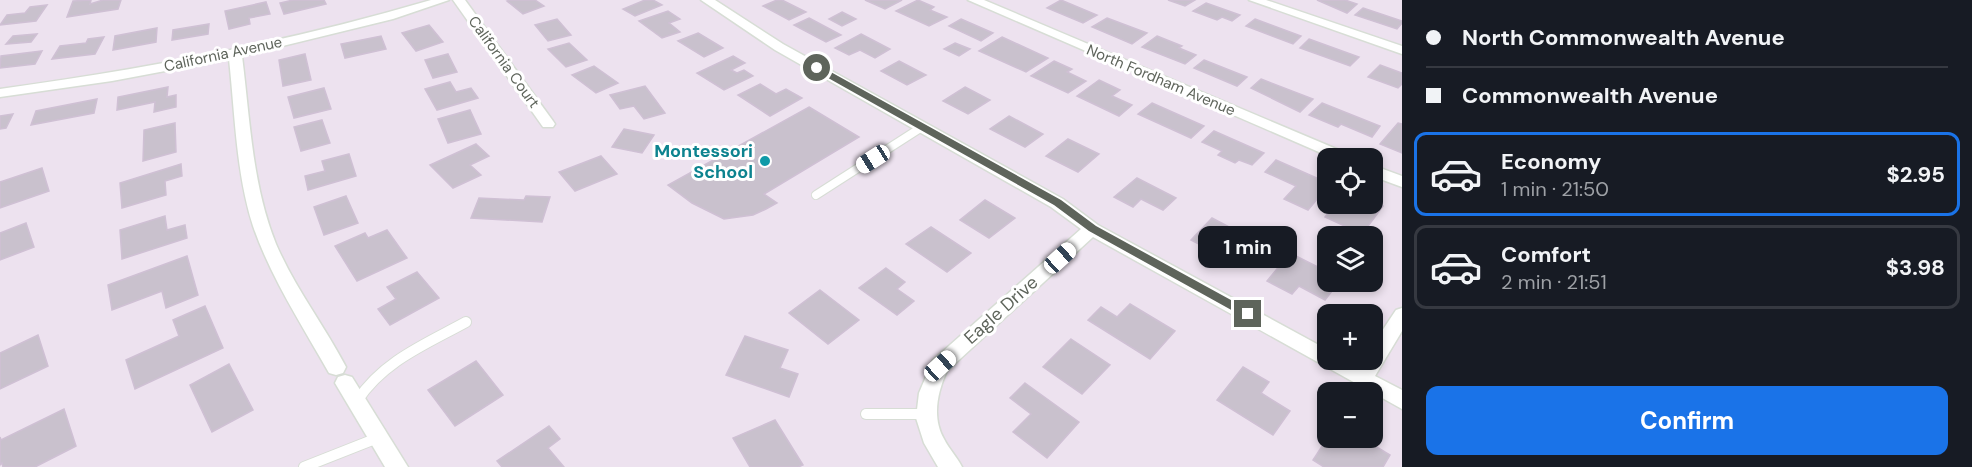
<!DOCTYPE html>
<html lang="en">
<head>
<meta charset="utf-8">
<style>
  body { margin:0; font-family:"DM Sans",sans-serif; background:#242831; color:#f1f3f6; height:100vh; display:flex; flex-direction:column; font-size:22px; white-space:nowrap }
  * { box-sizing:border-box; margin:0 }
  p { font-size:20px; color:#9ea1a6 }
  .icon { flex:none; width:33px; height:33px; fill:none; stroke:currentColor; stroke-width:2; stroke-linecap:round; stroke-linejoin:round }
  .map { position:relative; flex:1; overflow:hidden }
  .details { display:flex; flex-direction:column; background:#171b24; width:570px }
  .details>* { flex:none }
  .top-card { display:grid; align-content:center; height:132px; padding:0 24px; background:#171b24 }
  .buttons { position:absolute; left:1317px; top:148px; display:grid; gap:12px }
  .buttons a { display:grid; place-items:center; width:66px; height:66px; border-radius:12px; background:#171b24; box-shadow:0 3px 9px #0003; font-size:30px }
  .end { position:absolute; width:27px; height:27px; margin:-14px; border:8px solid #5e645b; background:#fff; box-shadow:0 0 0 3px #fff }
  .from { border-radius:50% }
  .bubble { position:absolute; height:42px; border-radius:12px; background:#171b24; box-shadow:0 3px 9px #0003; font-size:20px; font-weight:700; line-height:42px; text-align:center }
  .car { position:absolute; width:18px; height:36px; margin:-18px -9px; border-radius:8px; box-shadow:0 0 4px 2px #0007; background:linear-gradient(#fff 24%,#345 0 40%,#fff 0 76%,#345 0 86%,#fff 0) }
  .top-card b { display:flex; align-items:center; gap:21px; height:57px; font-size:22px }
  .top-card b+b { border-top:2px solid #363941 }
  .top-card i { width:15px; height:15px; background:#f1f3f6 }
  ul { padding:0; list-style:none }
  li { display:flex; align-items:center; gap:18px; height:84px; margin:0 12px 9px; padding:0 12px; border:3px solid #363941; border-radius:12px }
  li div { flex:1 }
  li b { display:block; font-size:22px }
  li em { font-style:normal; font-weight:700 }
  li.selected { border-color:#1a73e8 }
  li>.icon { width:54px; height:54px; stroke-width:1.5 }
  .action { display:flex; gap:12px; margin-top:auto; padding:12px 24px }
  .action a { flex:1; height:69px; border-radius:12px; background:#1a73e8; color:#fff; font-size:24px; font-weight:700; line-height:69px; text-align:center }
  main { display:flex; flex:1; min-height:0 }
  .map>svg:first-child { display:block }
  .building { fill:#c9c1cd; stroke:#cfc0d4; stroke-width:1.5 }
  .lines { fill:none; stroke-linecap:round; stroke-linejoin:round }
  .lane-far1-casing { stroke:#d7ddd5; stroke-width:10 }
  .lane-casing { stroke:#d7ddd5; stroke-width:12 }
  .street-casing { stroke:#d7ddd5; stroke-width:3 }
  .lane-far1 { stroke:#fff; stroke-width:8 }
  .lane { stroke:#fff; stroke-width:10 }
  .street { fill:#fff; fill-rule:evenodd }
  .route { fill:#5e645b }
  .culture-dot { fill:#0f9aa8; stroke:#fff; stroke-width:2 }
  .labels { text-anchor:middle; stroke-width:6; stroke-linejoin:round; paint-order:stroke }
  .far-street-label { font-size:15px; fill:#5e645b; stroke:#fff }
  .culture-label { font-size:18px; font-weight:bold; fill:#0d838f; stroke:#fff; text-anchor:end }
  .street-label { font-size:18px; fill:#5e645b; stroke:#fff }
</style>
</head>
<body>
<main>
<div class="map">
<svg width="1402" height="467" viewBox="0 0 1402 467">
  <rect width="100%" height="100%" fill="#ede2ef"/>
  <g class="building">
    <path d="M91,0l-1,4 13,-4h18l-3,9 -51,8 6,-16z"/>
    <path d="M293,0h31l2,4 -42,10 -4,-11z"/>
    <path d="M510,0h25l9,6 -21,8 -16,-13z"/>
    <path d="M645,0h8l9,5 -27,11 -12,-7z"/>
    <path d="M777,0h5l24,12 -17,8 -26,-14z"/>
    <path d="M865,0h37l-17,9z"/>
    <path d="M918,0l16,7 -4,3 17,7 -18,9 -33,-15z"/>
    <path d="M1061,0l36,15 -14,8 -36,-15z"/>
    <path d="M1168,0h27l-10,6z"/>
    <path d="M1317,0h28l12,4 -10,9z"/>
    <path d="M266,2l4,12 -21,4 1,6 -21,5 -4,-18z"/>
    <path d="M1206,3l34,12 -8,6 -10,-4 -5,3 -24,-9z"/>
    <path d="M47,5l-11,16 -36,4 7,-10 18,-2 5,-6z"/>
    <path d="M1363,8l39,13v2l-5,6 -42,-14z"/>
    <path d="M668,11l12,8 -11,4 11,9 -18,6 -23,-17z"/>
    <path d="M842,12l14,7 -14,7 -13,-7z"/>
    <path d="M809,18l32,17 -15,7 -32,-17z"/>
    <path d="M1107,18l40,15 -15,11 -40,-17z"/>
    <path d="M557,19l14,16 -23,6 -13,-16z"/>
    <path d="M961,19l32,14 -12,8 -32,-15z"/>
    <path d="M1255,19l46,17 -8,8 -47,-18z"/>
    <path d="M209,24l-1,10 -36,6 1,-10z"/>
    <path d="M429,25l14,17 -27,9 -14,-18z"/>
    <path d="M157,28l-1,14 -43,8 2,-14z"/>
    <path d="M698,33l25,15 -19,9 -26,-16z"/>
    <path d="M37,34l-6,8 -25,2 7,-8z"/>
    <path d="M861,34l29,15 -15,9 -15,-8 -11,5 -14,-7z"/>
    <path d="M381,36l5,13 -41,9 -4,-14z"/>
    <path d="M1157,36l25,10 -3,2 17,7 -11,9 -43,-17z"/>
    <path d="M104,37l-9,17 -43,5 8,-13 26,-3 2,-4z"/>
    <path d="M1002,37l46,21 -22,14 -47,-21z"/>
    <path d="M1309,39l50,18 -9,9 -50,-18z"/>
    <path d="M569,43l18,17 -21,7 -18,-18z"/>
    <path d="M955,43l15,6 -11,7 -15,-7z"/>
    <path d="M42,51l-7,13 -35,4 1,-12z"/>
    <path d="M305,54l6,26 -28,6 -4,-26z"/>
    <path d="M448,54l9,18 -24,6 -8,-18z"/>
    <path d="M733,56l12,7 -14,7 6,3 7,-3 9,6 -29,14 -27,-17z"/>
    <path d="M1204,60l43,17 -10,9 -43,-18z"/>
    <path d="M899,61l27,14 -19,10 -26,-14z"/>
    <path d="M1054,61l18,8 -5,3 19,9 -18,12 -37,-17z"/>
    <path d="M1380,65l22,8v11l-4,4 -30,-11z"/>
    <path d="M594,66l24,17 -22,10 -24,-18z"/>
    <path d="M1261,79l52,20 -13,13 -49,-24z"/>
    <path d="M1099,80l21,10 -8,6 20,9 -13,11 -42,-20z"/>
    <path d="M450,82l6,10 15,-4 7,10 -41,12 -12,-21z"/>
    <path d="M760,84l16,10 10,-5 16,9 -32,18 -32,-21z"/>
    <path d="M645,86l20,27 -21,6 -10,-13 -14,3 -10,-14z"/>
    <path d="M168,87l-1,10 9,-2v12l-22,5 1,-10 -38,8 1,-13z"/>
    <path d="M965,87l25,13 -22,14 -25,-13z"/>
    <path d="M324,88l7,21 -37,9 -6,-21z"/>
    <path d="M97,99l-3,14 -63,12 5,-14z"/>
    <path d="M1152,103l52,23 -13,12 -53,-24z"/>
    <path d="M1322,103l58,23 -8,11 -31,-13 -3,3 -29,-12z"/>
    <path d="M809,107l50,30 -95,57 13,9 -11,6 -13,6 -29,4 -32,-16 -24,-18z"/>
    <path d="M470,110l11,24 -33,9 -10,-24z"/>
    <path d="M13,114l-7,14 -6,1v-13z"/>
    <path d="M1009,116l34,18 -18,13 -35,-18z"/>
    <path d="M322,120l8,23 -29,8 -7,-24z"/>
    <path d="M175,123l1,29 -33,9 1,-31z"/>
    <path d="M1398,123l4,1v29l-22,-9z"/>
    <path d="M624,129l30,6 -12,18 -30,-6z"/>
    <path d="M1214,131l50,22 -12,12 -13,-5 -4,3 -17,-8 4,-4 -20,-9z"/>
    <path d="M1068,139l31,15 -21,18 -32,-16z"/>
    <path d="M476,144l13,12 -19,9 11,10 -28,13 -23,-23z"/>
    <path d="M349,154l7,22 -48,14 -3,-14 20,-5 -3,-10z"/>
    <path d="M601,156l16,18 -42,17 -16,-19z"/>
    <path d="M1276,160l52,23v3l-20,24 -24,-11 12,-13 -31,-14z"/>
    <path d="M181,164l1,12 -17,5 1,14 -44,13 -2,-25z"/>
    <path d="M42,168l7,23 -49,17v-26z"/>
    <path d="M1137,178l39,20 -13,12 -22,-11 -8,8 -19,-10z"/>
    <path d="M346,196l12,27 -34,12 -10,-28z"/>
    <path d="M526,196l24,1 -8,25 -71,-4 8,-20 45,2z"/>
    <path d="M985,200l30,18 -26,20 -29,-18z"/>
    <path d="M1372,202l11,4 -21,28 -37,-17 11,-13h36z"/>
    <path d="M165,216l2,14 18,-5 2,13 -65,21 -2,-29z"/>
    <path d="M1212,218l38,20 -20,22 -39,-20z"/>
    <path d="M26,223l8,24 -34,13v-27z"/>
    <path d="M931,227l40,26 -24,19 -41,-28z"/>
    <path d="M387,230l20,28 -50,23 -22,-35 30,-13 3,5z"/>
    <path d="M1290,253l38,19v10h11l-14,18 -26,-14 -7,8 -25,-13z"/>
    <path d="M187,256l11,39 -32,13 -4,-17 -50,19 -4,-25z"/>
    <path d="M886,268l19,14 -8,7 17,12 -17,14 -38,-27z"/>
    <path d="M417,272l22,26 -49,27 -12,-16 18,-10 -9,-12z"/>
    <path d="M820,290l39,30 -31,24 -39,-31z"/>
    <path d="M1130,304l45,27 -25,28 -62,-39 13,-13 16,10z"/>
    <path d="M205,306l18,42 -88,41 -9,-29 53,-24 -6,-16z"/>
    <path d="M38,335l10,31 -48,23v-36z"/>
    <path d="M745,336l43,14 -8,18 18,6 -9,23 -63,-22z"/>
    <path d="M1071,339l39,26 -28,29 -39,-27z"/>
    <path d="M476,361l27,34 -48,31 -27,-36z"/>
    <path d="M229,364l24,46 -41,22 -22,-47z"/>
    <path d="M1243,367l26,15 -8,11 29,18 -17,24 -56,-35z"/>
    <path d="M1025,383l54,39 -32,36 -34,-26 18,-18 -21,-16z"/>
    <path d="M64,409l12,37 -41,21h-32l-1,-4 -2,2v-28l1,3z"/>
    <path d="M775,420l28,45 -5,2h-48l-17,-29z"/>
    <path d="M549,426l11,13 -12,9 16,19h-62l-5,-6z"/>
    <path d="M1328,437l34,1 28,17 -7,12h-59l-11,-7z"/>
  </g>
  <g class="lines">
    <defs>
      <path id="lane-far1" d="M816,195l106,-68"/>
      <g id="lane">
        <path d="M357,401c26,-40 69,-57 109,-79"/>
        <path d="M866,414h60"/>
        <path d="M304,467l76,-30"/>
      </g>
      <g id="street">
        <path d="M431,0h18l-56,19 -151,37c8,63 10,129 34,188 19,44 48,81 70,123l-3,6 -7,2 -7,-2c-27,-48 -58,-95 -76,-147 -17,-53 -18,-112 -24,-167l-117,22 -112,16v-8c146,-20 289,-47 431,-89z"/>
        <path d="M453,0h12l88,121 2,3 -2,3h-10z"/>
        <path d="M701,0h14l68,44 280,155 35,26 230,125v10h18l13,7 5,-7h8v-14l24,-36 6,-2v23l-27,45 27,14v19l-309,-172 -146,134c-10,22 -15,47 -3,68 5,10 13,18 18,28h-24l-14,-24 -8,-25 3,-25 14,-33 148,-131 -30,-22 -276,-157z"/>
        <path d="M968,0h16l369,156 2,3h-20z"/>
        <path d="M1249,0h17l136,46v8z"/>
        <path d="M1372,165l30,11v11l-30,-11z"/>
        <path d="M345,375l7,2 56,90h-23l-50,-84 3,-6z"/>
      </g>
    </defs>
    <use href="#lane-far1" class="lane-far1-casing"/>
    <use href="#lane" class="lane-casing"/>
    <use href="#street" class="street-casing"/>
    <use href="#lane-far1" class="lane-far1"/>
    <use href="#lane" class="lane"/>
    <use href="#street" class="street"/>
  </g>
  <path class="route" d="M814,66h6l241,134 35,26 155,85v6h-7l-155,-86 -35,-26 -240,-135z"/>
  <circle class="culture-dot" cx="765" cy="161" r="6"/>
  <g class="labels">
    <g class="far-street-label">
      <text transform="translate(223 54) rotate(-12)" y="5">California Avenue</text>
      <text transform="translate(504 62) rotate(54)" y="5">California Court</text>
      <text transform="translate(1161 80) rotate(23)" y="5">North Fordham Avenue</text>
    </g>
    <g class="culture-label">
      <text x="753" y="157">Montessori<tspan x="753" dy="21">School</tspan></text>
    </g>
    <g class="street-label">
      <text transform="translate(1001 310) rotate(-42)" y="6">Eagle Drive</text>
    </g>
  </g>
</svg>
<div class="buttons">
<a><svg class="icon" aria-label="locate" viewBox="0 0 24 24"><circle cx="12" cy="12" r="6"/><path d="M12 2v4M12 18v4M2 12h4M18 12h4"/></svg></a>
<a><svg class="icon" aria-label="layers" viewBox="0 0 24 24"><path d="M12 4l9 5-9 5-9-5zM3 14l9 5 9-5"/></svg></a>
<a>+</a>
<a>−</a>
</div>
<i class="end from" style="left:817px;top:68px"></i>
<i class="end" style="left:1248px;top:314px"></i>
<div class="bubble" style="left:1198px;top:226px;width:99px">1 min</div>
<i class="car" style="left:873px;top:159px;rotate:238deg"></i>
<i class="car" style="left:1060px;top:258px;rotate:48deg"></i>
<i class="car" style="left:940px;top:366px;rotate:48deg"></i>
</div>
<section class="details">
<div class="top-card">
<b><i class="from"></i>North Commonwealth Avenue</b>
<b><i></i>Commonwealth Avenue</b>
</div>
<ul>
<li class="selected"><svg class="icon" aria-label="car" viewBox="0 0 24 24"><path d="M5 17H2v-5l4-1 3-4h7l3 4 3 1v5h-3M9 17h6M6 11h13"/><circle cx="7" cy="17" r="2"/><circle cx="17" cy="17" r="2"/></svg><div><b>Economy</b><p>1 min · 21:50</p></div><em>$2.95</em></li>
<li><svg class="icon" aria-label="car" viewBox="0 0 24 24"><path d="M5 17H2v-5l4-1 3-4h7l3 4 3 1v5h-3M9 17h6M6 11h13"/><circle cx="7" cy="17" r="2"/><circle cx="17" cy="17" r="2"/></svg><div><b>Comfort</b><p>2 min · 21:51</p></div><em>$3.98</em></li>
</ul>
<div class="action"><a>Confirm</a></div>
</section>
</main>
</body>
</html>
